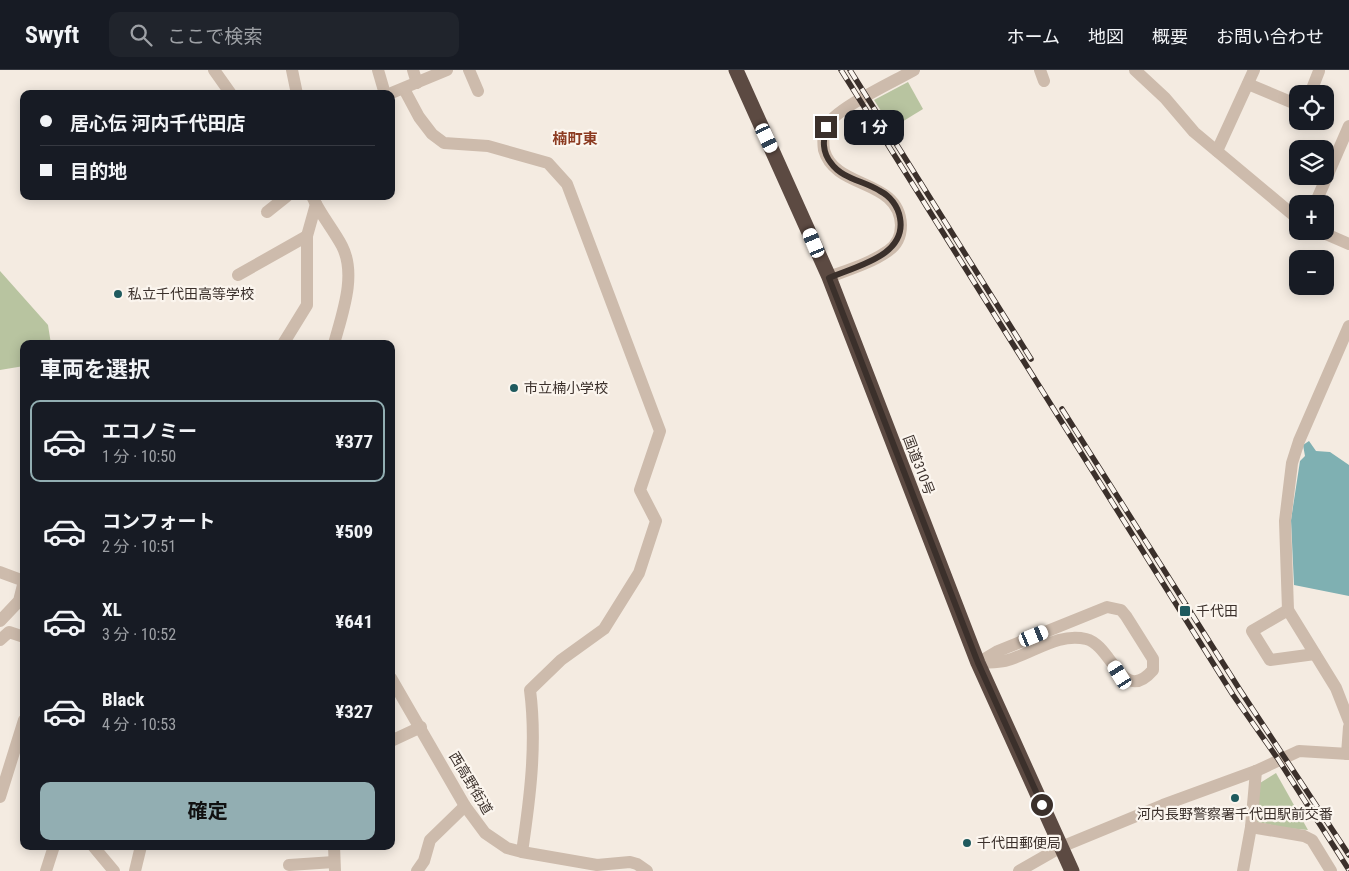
<!DOCTYPE html>
<html lang="ja">
<head>
<meta charset="utf-8">
<style>
  body { margin:0; font-family:"Roboto Condensed","Noto Sans JP",sans-serif; background:#20242c; color:#f1f3f6; height:100vh; display:flex; flex-direction:column; font-size:19px; white-space:nowrap }
  * { box-sizing:border-box; margin:0 }
  p { font-size:16px; color:#9ea1a6 }
  .icon { flex:none; width:28px; height:28px; fill:none; stroke:currentColor; stroke-width:2; stroke-linecap:round; stroke-linejoin:round }
  .map { position:relative; flex:1; overflow:hidden }
  .details { position:absolute; left:20px; top:270px; width:375px; height:510px; display:flex; flex-direction:column; background:#171b24; border-radius:10px; box-shadow:0 2px 12px #0003 }
  .details>* { flex:none }
  .hud { position:absolute; left:20px; top:20px; width:375px; height:110px; border-radius:10px; box-shadow:0 2px 12px #0003; display:grid; align-content:center; height:110px; padding:0 20px; background:#171b24 }
  .tools { position:absolute; left:1289px; top:15px; display:grid; gap:10px }
  .tools a { display:grid; place-items:center; width:45px; height:45px; border-radius:10px; background:#171b24; box-shadow:0 2px 12px #0003; font-size:25px }
  .end { position:absolute; width:22px; height:22px; margin:-11px; border:6px solid #3b302b; background:#fff; box-shadow:0 0 0 2px #fff }
  .from { border-radius:50% }
  .bubble { position:absolute; height:35px; border-radius:10px; background:#171b24; box-shadow:0 2px 12px #0003; font-size:16px; font-weight:700; line-height:35px; text-align:center }
  .car { position:absolute; width:15px; height:30px; margin:-15px -8px; border-radius:6px; box-shadow:0 0 4px 1px #0007; background:linear-gradient(#fff 24%,#345 0 40%,#fff 0 76%,#345 0 86%,#fff 0) }
  .hud b { display:flex; align-items:center; gap:18px; height:48px; font-size:19px }
  .hud b+b { border-top:1px solid #363941 }
  .hud i { width:12px; height:12px; background:#f1f3f6 }
  ul { padding:0; list-style:none }
  li { display:flex; align-items:center; gap:15px; height:82px; margin:0 10px 8px; padding:0 10px; border:2px solid transparent; border-radius:10px }
  li div { flex:1 }
  li b { display:block; font-size:19px }
  li em { font-style:normal; font-weight:700 }
  li.on { border-color:#92aeb2 }
  li>.icon { width:45px; height:45px; stroke-width:1.5 }
  h2 { padding:0 20px; font-size:22px; line-height:60px }
  .primary-button { display:flex; gap:10px; margin-top:auto; padding:10px 20px }
  .primary-button a { flex:1; height:58px; border-radius:10px; background:#92aeb2; color:#111; font-size:20px; font-weight:700; line-height:58px; text-align:center }
  header { display:flex; align-items:center; gap:30px; box-sizing:border-box; height:70px; padding:0 25px; background:#171b24; border-bottom:1px solid #363941 }
  header strong { font-size:24px }
  nav { display:flex; gap:28px; margin-inline-start:auto; font-size:18px }
  .search { width:350px; height:45px; background:#20242c; display:flex; align-items:center; gap:12px; box-sizing:border-box; padding:0 18px; border-radius:10px; color:#9ea1a6; font-size:19px }
  .map>svg:first-child { display:block }
  .green { fill:#b8c4a0 }
  .water { fill:#7fb0b2 }
  .lines { fill:none; stroke-linecap:round; stroke-linejoin:round }
  .minor { stroke:#cdbbac; stroke-width:12 }
  .highway { stroke:#5c4a42; stroke-width:15 }
  .rail-casing { stroke:#3b302b; stroke-width:5.5 }
  .rail { stroke:#fbf5ee; stroke-width:4; stroke-dasharray:11; stroke-linecap:butt }
  .route { stroke:#3b302b; stroke-width:6 }
  .poi-dot { fill:#1f5a5e; stroke:#fbf5ee; stroke-width:2 }
  .labels { text-anchor:middle; stroke-width:4.5; stroke-linejoin:round; paint-order:stroke }
  .poi-label { font-size:14px; fill:#3b302b; stroke:#fbf5ee; text-anchor:start }
  .street-label { font-size:14px; fill:#3b302b; stroke:#fbf5ee }
  .neighbourhood-label { font-size:15px; font-weight:bold; fill:#8c3b22; stroke:#fbf5ee }
</style>
</head>
<body>
<header>
<strong>Swyft</strong>
<div class="search"><svg class="icon" aria-label="search" viewBox="0 0 24 24"><circle cx="10" cy="10" r="6"/><path d="M15 15l6 6"/></svg>ここで検索</div>
<nav><a>ホーム</a><a>地図</a><a>概要</a><a>お問い合わせ</a></nav>
</header>
<div class="map">
<svg width="1349" height="801" viewBox="0 0 1349 801">
  <rect width="100%" height="100%" fill="#f4ebe1"/>
  <g class="green">
    <path d="M908,12l15,27 -31,19 -18,-28z"/>
    <path d="M0,201l48,54 3,19h-27v22l-24,4z"/>
    <path d="M1276,703l32,57 -22,-2 -29,-6 3,-39z"/>
  </g>
  <path class="water" d="M1309,371l7,10 14,1 19,13v131l-55,-11 -3,-65 9,-59 5,-5 -2,-11z"/>
  <g class="lines">
    <g class="minor">
      <path d="M214,0l17,24"/>
      <path d="M292,0l5,24"/>
      <path d="M378,0l7,24"/>
      <path d="M413,0l4,13"/>
      <path d="M469,0l9,21"/>
      <path d="M1040,0l4,11"/>
      <path d="M1135,0l30,28 29,34 104,87"/>
      <path d="M1248,14l50,21"/>
      <path d="M404,19l15,28 13,17 12,9 44,3 60,17 19,21 93,247 -20,59 16,31 -17,52 -35,56 -43,31 -31,30c7,54 0,108 -8,162"/>
      <path d="M389,24l58,-24"/>
      <path d="M1310,24l9,-23"/>
      <path d="M1217,81l37,-81"/>
      <path d="M312,126c8,18 21,33 30,50 15,29 0,68 -8,98"/>
      <path d="M1315,134l34,-78"/>
      <path d="M267,142l20,-16"/>
      <path d="M1319,161l30,13"/>
      <path d="M238,205l69,-39"/>
      <path d="M829,207c19,-7 42,-14 59,-26 9,-6 13,-15 13,-26 -2,-47 -66,-35 -77,-75 -1,-7 -1,-16 2,-23 8,-18 69,-46 88,-57"/>
      <path d="M1349,256l-50,115 -7,22 -7,58 3,89 48,78 13,33"/>
      <path d="M283,274l24,-39v-69l9,-32"/>
      <path d="M0,502l24,9 -5,20 -19,20"/>
      <path d="M1107,537l14,3 5,6 27,43v11c-31,36 -41,-25 -67,-31 -28,-7 -54,15 -81,22 -8,2 -18,1 -27,2l20,-12z"/>
      <path d="M1288,540l-36,21 18,29 45,-6"/>
      <path d="M0,570l9,-8 15,5"/>
      <path d="M391,608l74,128 20,27 22,15 15,4 75,13 33,-3 7,2 10,7"/>
      <path d="M391,671l30,-14"/>
      <path d="M1347,684l2,-27"/>
      <path d="M0,727l24,-77"/>
      <path d="M1251,757l53,9 8,4 19,31"/>
      <path d="M93,776l21,25"/>
      <path d="M334,776l1,25"/>
      <path d="M289,795l45,-3"/>
      <path d="M46,801l8,-25"/>
      <path d="M135,801l6,-25"/>
      <path d="M417,801l7,-10 6,-21 35,-34"/>
      <path d="M1019,801l42,-24 102,-42 93,-34 43,-20 50,3"/>
      <path d="M1243,801l8,-44 5,-56"/>
    </g>
    <path class="highway" d="M736,0l93,207 149,386 94,208"/>
    <defs>
      <g id="rail">
        <path d="M841,0l392,625 45,64 71,111"/>
        <path d="M850,0l181,289"/>
        <path d="M1062,339l178,281 109,165"/>
      </g>
    </defs>
    <use href="#rail" class="rail-casing"/>
    <use href="#rail" class="rail"/>
  </g>
  <g class="lines">
    <path class="route" d="M826,57c-3,13 -4,25 5,36 11,16 34,18 49,28 10,5 18,15 20,27 7,38 -44,48 -71,60l149,385 64,142"/>
  </g>
  <g class="poi-dot">
    <circle cx="118" cy="224" r="5"/>
    <circle cx="514" cy="318" r="5"/>
    <rect x="1179" y="535" width="12" height="12" rx="2.5"/>
    <circle cx="1235" cy="728" r="5"/>
    <circle cx="967" cy="773" r="5"/>
  </g>
  <g class="labels">
    <g class="poi-label">
      <text x="128" y="229">私立千代田高等学校</text>
      <text x="524" y="323">市立楠小学校</text>
      <text x="1196" y="546">千代田</text>
      <text x="1235" y="749" text-anchor="middle">河内長野警察署千代田駅前交番</text>
      <text x="977" y="778">千代田郵便局</text>
    </g>
    <g class="street-label">
      <text transform="translate(919 395) rotate(69)" y="5">国道310号</text>
      <text transform="translate(471 713) rotate(59)" y="5">西高野街道</text>
    </g>
    <g class="neighbourhood-label">
      <text x="575" y="74">楠町東</text>
    </g>
  </g>
</svg>
<div class="tools">
<a><svg class="icon" aria-label="locate" viewBox="0 0 24 24"><circle cx="12" cy="12" r="6"/><path d="M12 2v4M12 18v4M2 12h4M18 12h4"/></svg></a>
<a><svg class="icon" aria-label="layers" viewBox="0 0 24 24"><path d="M12 4l9 5-9 5-9-5zM3 14l9 5 9-5"/></svg></a>
<a>+</a>
<a>−</a>
</div>
<i class="end from" style="left:1042px;top:735px"></i>
<i class="end" style="left:826px;top:57px"></i>
<div class="bubble" style="left:844px;top:40px;width:60px">1 分</div>
<i class="car" style="left:767px;top:68px;rotate:155deg"></i>
<i class="car" style="left:814px;top:173px;rotate:337deg"></i>
<i class="car" style="left:1034px;top:566px;rotate:68deg"></i>
<i class="car" style="left:1120px;top:605px;rotate:328deg"></i>
<div class="hud">
<b><i class="from"></i>居心伝 河内千代田店</b>
<b><i></i>目的地</b>
</div>
<section class="details">
<h2>車両を選択</h2>
<ul>
<li class="on"><svg class="icon" aria-label="car" viewBox="0 0 24 24"><path d="M5 17H2v-5l4-1 3-4h7l3 4 3 1v5h-3M9 17h6M6 11h13"/><circle cx="7" cy="17" r="2"/><circle cx="17" cy="17" r="2"/></svg><div><b>エコノミー</b><p>1 分 · 10:50</p></div><em>¥377</em></li>
<li><svg class="icon" aria-label="car" viewBox="0 0 24 24"><path d="M5 17H2v-5l4-1 3-4h7l3 4 3 1v5h-3M9 17h6M6 11h13"/><circle cx="7" cy="17" r="2"/><circle cx="17" cy="17" r="2"/></svg><div><b>コンフォート</b><p>2 分 · 10:51</p></div><em>¥509</em></li>
<li><svg class="icon" aria-label="car" viewBox="0 0 24 24"><path d="M5 17H2v-5l4-1 3-4h7l3 4 3 1v5h-3M9 17h6M6 11h13"/><circle cx="7" cy="17" r="2"/><circle cx="17" cy="17" r="2"/></svg><div><b>XL</b><p>3 分 · 10:52</p></div><em>¥641</em></li>
<li><svg class="icon" aria-label="car" viewBox="0 0 24 24"><path d="M5 17H2v-5l4-1 3-4h7l3 4 3 1v5h-3M9 17h6M6 11h13"/><circle cx="7" cy="17" r="2"/><circle cx="17" cy="17" r="2"/></svg><div><b>Black</b><p>4 分 · 10:53</p></div><em>¥327</em></li>
</ul>
<div class="primary-button"><a>確定</a></div>
</section>
</div>
</body>
</html>
